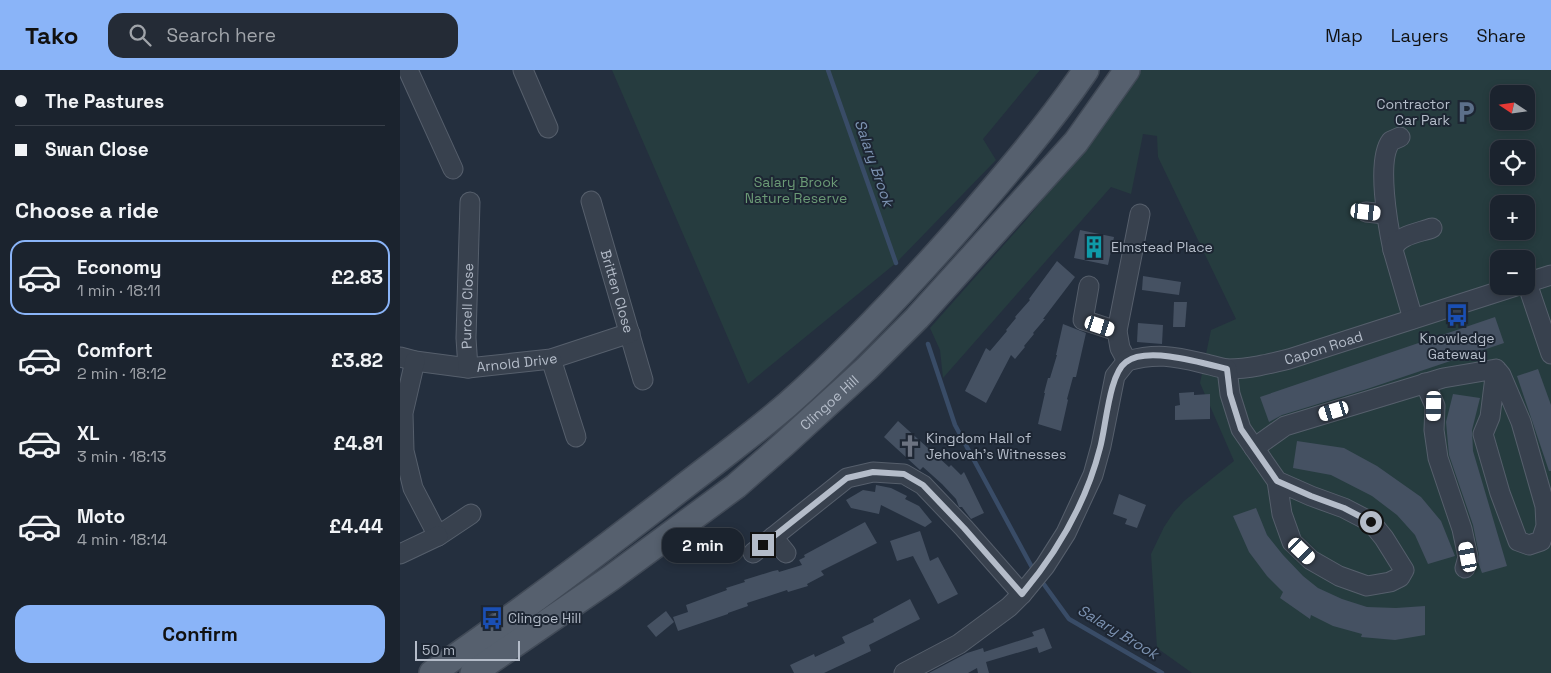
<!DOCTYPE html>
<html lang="en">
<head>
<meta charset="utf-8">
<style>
  body { margin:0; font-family:"Space Grotesk",sans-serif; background:#242b36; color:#f1f3f6; height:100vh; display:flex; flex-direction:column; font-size:19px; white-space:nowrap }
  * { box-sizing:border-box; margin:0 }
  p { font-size:16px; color:#a0a4aa }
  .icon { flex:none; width:28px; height:28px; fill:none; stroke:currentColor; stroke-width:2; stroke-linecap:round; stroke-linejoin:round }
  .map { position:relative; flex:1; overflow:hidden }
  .side { display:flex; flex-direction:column; background:#1b232e; width:400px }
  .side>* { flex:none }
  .hud { display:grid; align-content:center; height:110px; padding:0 15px; background:#1b232e }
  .needle { width:32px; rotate:283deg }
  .fabs { position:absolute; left:1090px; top:15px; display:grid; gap:10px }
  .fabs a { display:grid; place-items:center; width:45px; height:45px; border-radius:10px; background:#1b232e; box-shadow:0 2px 8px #0003,0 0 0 1px #39404a; font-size:25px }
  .scale { position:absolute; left:15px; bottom:12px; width:105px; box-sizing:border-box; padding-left:5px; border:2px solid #b4bcc9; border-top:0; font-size:14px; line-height:18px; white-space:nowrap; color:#b4bcc9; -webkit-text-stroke:4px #1d2633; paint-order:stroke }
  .end { position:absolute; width:22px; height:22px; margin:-11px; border:6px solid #b4bcc9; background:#111; box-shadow:0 0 0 2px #111 }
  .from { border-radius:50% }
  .bubble { position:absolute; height:35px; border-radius:15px; background:#1b232e; box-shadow:0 2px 8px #0003,0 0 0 1px #39404a; font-size:16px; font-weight:700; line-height:35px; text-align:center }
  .car { position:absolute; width:15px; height:30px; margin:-15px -8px; border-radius:6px; box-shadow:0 0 4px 1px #0007; background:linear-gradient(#fff 24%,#345 0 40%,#fff 0 76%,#345 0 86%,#fff 0) }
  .hud b { display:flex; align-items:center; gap:18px; height:48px; font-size:19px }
  .hud b+b { border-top:1px solid #39404a }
  .hud i { width:12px; height:12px; background:#f1f3f6 }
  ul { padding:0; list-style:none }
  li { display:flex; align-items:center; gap:15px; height:75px; margin:0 10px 8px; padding:0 5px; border:2px solid transparent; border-radius:15px }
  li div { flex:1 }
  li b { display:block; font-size:19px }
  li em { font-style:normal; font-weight:700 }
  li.selected { border-color:#8ab4f8 }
  li>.icon { width:45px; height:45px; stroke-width:1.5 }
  h2 { padding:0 15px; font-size:22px; line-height:60px }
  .action { display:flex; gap:10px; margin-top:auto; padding:10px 15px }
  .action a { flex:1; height:58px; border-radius:15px; background:#8ab4f8; color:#111; font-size:20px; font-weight:700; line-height:58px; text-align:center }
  header { display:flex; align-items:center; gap:30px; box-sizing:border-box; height:70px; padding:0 25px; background:#8ab4f8; color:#111 }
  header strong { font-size:24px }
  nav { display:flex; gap:28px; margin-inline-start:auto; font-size:18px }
  .search { width:350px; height:45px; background:#242b36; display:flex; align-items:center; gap:12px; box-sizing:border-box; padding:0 18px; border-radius:15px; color:#a0a4aa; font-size:19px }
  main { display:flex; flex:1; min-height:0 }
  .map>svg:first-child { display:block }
  .green { fill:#263c3f; fill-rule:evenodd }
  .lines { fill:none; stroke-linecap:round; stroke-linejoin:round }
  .stream { stroke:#394c67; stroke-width:4.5 }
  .building { fill:#455162 }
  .minor-casing { stroke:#565f6c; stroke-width:21 }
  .major-casing { stroke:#414a57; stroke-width:28 }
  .minor { stroke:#38414e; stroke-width:19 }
  .major { stroke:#56606e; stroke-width:25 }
  .route { stroke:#b4bcc9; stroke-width:6 }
  .labels { text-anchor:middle; stroke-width:4; stroke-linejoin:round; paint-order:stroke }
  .poi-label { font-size:14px; fill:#b4bcc9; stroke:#1d2633; text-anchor:start }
  .park-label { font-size:14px; fill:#6b9a76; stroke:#1d2633 }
  .street-label { font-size:14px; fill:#b4bcc9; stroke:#1d2633 }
  .water-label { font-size:15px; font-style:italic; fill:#7c92b1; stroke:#1d2633 }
</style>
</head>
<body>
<header>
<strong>Tako</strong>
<div class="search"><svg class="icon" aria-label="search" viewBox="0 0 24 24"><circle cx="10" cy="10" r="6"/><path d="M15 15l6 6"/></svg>Search here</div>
<nav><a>Map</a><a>Layers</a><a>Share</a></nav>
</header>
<main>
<section class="side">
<div class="hud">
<b><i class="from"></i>The Pastures</b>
<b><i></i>Swan Close</b>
</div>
<h2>Choose a ride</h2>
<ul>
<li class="selected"><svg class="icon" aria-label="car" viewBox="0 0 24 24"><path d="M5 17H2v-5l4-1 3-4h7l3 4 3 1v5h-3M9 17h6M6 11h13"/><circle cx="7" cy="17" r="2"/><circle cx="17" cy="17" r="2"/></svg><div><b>Economy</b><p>1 min · 18:11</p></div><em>£2.83</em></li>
<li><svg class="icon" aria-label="car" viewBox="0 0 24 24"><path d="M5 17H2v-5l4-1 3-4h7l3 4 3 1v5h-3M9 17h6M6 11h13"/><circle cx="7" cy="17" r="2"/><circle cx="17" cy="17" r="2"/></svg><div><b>Comfort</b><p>2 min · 18:12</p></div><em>£3.82</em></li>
<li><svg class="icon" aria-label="car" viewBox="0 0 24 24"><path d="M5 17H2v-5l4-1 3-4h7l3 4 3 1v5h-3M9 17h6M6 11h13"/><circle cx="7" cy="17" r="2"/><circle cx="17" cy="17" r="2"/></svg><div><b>XL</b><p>3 min · 18:13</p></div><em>£4.81</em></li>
<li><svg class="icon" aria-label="car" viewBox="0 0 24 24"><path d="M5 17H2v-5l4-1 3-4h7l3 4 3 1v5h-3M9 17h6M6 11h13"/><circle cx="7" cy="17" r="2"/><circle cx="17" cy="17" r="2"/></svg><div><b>Moto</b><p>4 min · 18:14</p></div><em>£4.44</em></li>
</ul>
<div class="action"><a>Confirm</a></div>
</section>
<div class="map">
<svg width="1151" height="603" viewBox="0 0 1151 603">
  <rect width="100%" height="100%" fill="#242f3e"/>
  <g class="green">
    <path d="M212,0h428l-57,69 13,21 -100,103 -148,121z"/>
    <path d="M740,0h411v603h-359l-35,-25 -6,-94 13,-27 10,-15 10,-11 50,-40 -34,-78 11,-53 25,-11 -78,-162 -1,-21 -14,-2 -12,60 -20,-7 -168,191 -3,-28 -10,-22 96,-108 86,-107 13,-25zM1099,24h27v27h-27zM1099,79h27v27h-27zM1099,134h27v27h-27zM1099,189h27v27h-27z"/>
  </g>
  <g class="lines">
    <g class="stream">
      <path d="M428,0l68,193"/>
      <path d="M528,274l27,81 79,146"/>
      <path d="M640,509l29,40 93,54"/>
    </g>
  </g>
  <g class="building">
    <path d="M680,160l34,7 -6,28 -34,-7z"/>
    <path d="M657,191l18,16 -32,42h2l-12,14 1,1 -10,12 1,1 -10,12 -4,-4 -25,48 -21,-12 21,-43 4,3 17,-20 -1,-1 10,-12 -1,-1 15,-17 -1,-1z"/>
    <path d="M743,206l38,6 -2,13 -37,-5z"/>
    <path d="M774,232h13l-2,25h-12z"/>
    <path d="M1095,247l9,26 -137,46 -85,26 -13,7 -9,-25z"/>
    <path d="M738,253l25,2 -1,19 -25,-2z"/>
    <path d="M663,254l23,9 -10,44h-3l-6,22 1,1 -7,31 -23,-7 7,-31h-1l4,-15h2l7,-23h-1z"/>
    <path d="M1138,299l13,36v66h-2l-32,-95z"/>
    <path d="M794,322v3l16,-1v25l-35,1v-14l5,-1 -1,-12z"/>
    <path d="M1053,324l27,4 -8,32 1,21 34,115 -25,7 -4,-11 1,-7 -6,-30 -24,-70 -3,-33z"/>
    <path d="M498,351l51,46 2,-2 10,10 3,-3 20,41 -13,6 -9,-12h-3l-3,-8 -14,-15 -19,-17 -3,3 -36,-33z"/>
    <path d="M897,371l47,7 33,18 44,31 20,24 14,35 -27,8 -13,-29 -18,-20 -25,-19 -41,-21 -38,-7z"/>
    <path d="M476,415l15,3 16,8 -2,3 14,7 13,16 -7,5 -44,-22 -2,9 -28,-6 -5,-8 17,-10 12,2z"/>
    <path d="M719,424l27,11 -9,23 -12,-4 2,-5 -14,-5z"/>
    <path d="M856,438l11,27 16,20 20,21 15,12 24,11 25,8 29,1 29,-2v29l-30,5 -34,-3 1,-3 -29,-8 -22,-11 -1,4 -30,-21 3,-6 -16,-16 -18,-24 -16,-36z"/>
    <path d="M465,452l12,21 -56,28 3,4 -17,9 1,2 -20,6 -1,-2 -40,13 1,3 -20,7v1l-50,17 -5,-14 15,-5 -2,-7 41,-15 -1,-2 19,-6 -1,-2 29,-9 5,-1 1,2 23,-7 -3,-5 6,-3 -1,-2z"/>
    <path d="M520,461l10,30 8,-4 20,37 -20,10 -25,-48 -16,5 -7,-20z"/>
    <path d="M510,529l10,20 -51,26 2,6 -47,22h-30l-4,-8 24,-11 1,3 30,-14 -3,-6 32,-15 -1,-3z"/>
    <path d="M266,541l8,11 -18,15 -9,-11z"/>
    <path d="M644,558l8,20 -13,5 -2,-6 -51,15 3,11h-11l-1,-5 -9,5h-39l38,-20 16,-5 1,4 50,-16 -2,-4z"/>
  </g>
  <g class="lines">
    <defs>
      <g id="minor">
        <path d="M8,0l45,99"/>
        <path d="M123,0l25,58"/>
        <path id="s1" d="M191,131l52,179"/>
        <path d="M966,142l19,2"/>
        <path d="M993,180c-5,-24 -17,-90 -2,-109l9,-4"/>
        <path d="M1126,213l25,-8"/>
        <path d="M1127,213l24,71"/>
        <path d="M689,216l-6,34 34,11"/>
        <path d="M1013,249l-20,-69c4,-15 25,-17 39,-22"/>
        <path id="s2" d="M0,287l15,4 53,7 83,-9 79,-26"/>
        <path d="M151,289l25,78"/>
        <path d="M15,291l-12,52 1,38 9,37 25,48 33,-22"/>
        <path id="s3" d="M727,291c29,-8 46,-5 75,2 9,2 18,5 26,6 21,0 41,-5 61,-10l227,-73"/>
        <path d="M727,291l-7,-13 -3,-17 23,-117"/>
        <path id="s4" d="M68,298l-2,-30 4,-136"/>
        <path d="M827,299l3,25 11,35 36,52 5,33 10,28 19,18 28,16 28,10 23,-4 10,-5 4,-7 -20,-32 -13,-16 -27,-14 -33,-12 -34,-15"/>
        <path d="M1025,313l10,23 -1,24 4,28 24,71 6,28 -3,11"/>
        <path d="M854,378l31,-22 158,-48 53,-9 -6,48 -7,17 17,59 18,48 11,4 12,-4 5,-15 -1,-20 -24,-84 -20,-47 -5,-6"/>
        <path d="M373,467l13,16"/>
        <path d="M353,483l94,-75 26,-6 31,2 19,11 41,43 58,66"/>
        <path d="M0,484l38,-18"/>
        <path d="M504,603l55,-29 50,-37 13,-13 23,-28 21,-33 27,-58 8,-29 14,-70 12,-15"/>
      </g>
      <g id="major">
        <path d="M32,603c84,-58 165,-119 246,-182 36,-28 74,-56 109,-86 61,-54 116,-113 170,-174 45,-52 90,-104 129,-161"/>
        <path id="s5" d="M73,603l138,-95 125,-92 48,-42 82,-75 51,-51 159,-176 51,-72"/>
      </g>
    </defs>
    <use href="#minor" class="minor-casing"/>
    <use href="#major" class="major-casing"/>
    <use href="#minor" class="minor"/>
    <use href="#major" class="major"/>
  </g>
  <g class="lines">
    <path class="route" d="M363,475l84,-67 26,-6 31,2 19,11 41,43 58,66c36,-43 64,-91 78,-146 6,-21 9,-74 26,-86 21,-16 77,1 101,7l3,25 11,35 36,52 34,15 33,12 27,14"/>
  </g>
  <defs>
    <symbol id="parking-bare" viewBox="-9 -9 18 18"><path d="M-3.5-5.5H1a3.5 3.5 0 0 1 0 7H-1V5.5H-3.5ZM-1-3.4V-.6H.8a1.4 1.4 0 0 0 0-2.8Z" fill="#5c6f8a" stroke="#1d2633" stroke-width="2.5" paint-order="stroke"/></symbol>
    <symbol id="building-bare" viewBox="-9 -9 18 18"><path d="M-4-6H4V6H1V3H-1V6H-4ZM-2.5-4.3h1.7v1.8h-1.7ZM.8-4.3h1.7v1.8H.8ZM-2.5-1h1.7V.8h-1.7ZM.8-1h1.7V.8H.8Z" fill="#0f9aa8" stroke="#1d2633" stroke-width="2.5" paint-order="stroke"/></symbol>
    <symbol id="bus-bare" viewBox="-9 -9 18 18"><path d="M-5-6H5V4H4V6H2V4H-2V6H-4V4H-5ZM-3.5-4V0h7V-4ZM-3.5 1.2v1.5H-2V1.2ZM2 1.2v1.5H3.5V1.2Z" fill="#1a4fb4" stroke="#1d2633" stroke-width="2.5" paint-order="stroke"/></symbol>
    <symbol id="church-bare" viewBox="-9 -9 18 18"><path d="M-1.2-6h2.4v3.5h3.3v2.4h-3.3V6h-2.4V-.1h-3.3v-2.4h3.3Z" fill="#6b7280" stroke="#1d2633" stroke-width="2.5" paint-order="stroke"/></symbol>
  </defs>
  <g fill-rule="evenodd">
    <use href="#parking-bare" x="1050" y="26" width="32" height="32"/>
    <use href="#building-bare" x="678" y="161" width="32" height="32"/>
    <use href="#bus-bare" x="1041" y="229" width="32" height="32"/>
    <use href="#church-bare" x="494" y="360" width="32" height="32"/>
    <use href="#bus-bare" x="76" y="532" width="32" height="32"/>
  </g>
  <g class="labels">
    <g class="poi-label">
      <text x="1050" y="39" text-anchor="end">Contractor<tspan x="1050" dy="16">Car Park</tspan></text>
      <text x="711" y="182">Elmstead Place</text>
      <text x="1057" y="273" text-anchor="middle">Knowledge<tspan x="1057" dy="16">Gateway</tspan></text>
      <text x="526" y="373">Kingdom Hall of<tspan x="526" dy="16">Jehovah's Witnesses</tspan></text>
      <text x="108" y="553">Clingoe Hill</text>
    </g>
    <g class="park-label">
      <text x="396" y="117">Salary Brook<tspan x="396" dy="16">Nature Reserve</tspan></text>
    </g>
    <g class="street-label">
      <text dy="5" stroke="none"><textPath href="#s1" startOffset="94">Britten Close</textPath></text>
      <text dy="5" stroke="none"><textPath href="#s4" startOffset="62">Purcell Close</textPath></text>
      <text dy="5" stroke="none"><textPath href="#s3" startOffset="201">Capon Road</textPath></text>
      <text dy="5" stroke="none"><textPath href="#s2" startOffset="118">Arnold Drive</textPath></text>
      <text dy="5" stroke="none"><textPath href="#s5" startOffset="448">Clingoe Hill</textPath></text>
    </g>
    <g class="water-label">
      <text transform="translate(474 93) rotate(71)" y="5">Salary Brook</text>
      <text transform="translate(718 562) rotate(31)" y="5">Salary Brook</text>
    </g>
  </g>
</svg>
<div class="fabs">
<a><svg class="needle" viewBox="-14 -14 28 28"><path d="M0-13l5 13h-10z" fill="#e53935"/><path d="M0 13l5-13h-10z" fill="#a0a4aa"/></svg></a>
<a><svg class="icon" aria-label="locate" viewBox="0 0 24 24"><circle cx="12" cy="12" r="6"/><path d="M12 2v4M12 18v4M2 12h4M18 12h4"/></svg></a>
<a>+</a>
<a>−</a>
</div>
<div class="scale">50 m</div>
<i class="end from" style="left:971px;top:452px"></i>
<i class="end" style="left:363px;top:475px"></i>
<div class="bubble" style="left:262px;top:458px;width:82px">2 min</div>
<i class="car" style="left:966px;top:142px;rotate:96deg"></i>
<i class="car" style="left:700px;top:256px;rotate:108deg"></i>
<i class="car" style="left:1034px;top:336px;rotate:181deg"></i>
<i class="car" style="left:934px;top:341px;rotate:253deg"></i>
<i class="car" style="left:902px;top:481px;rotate:134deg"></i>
<i class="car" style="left:1068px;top:487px;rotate:349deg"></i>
</div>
</main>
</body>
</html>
